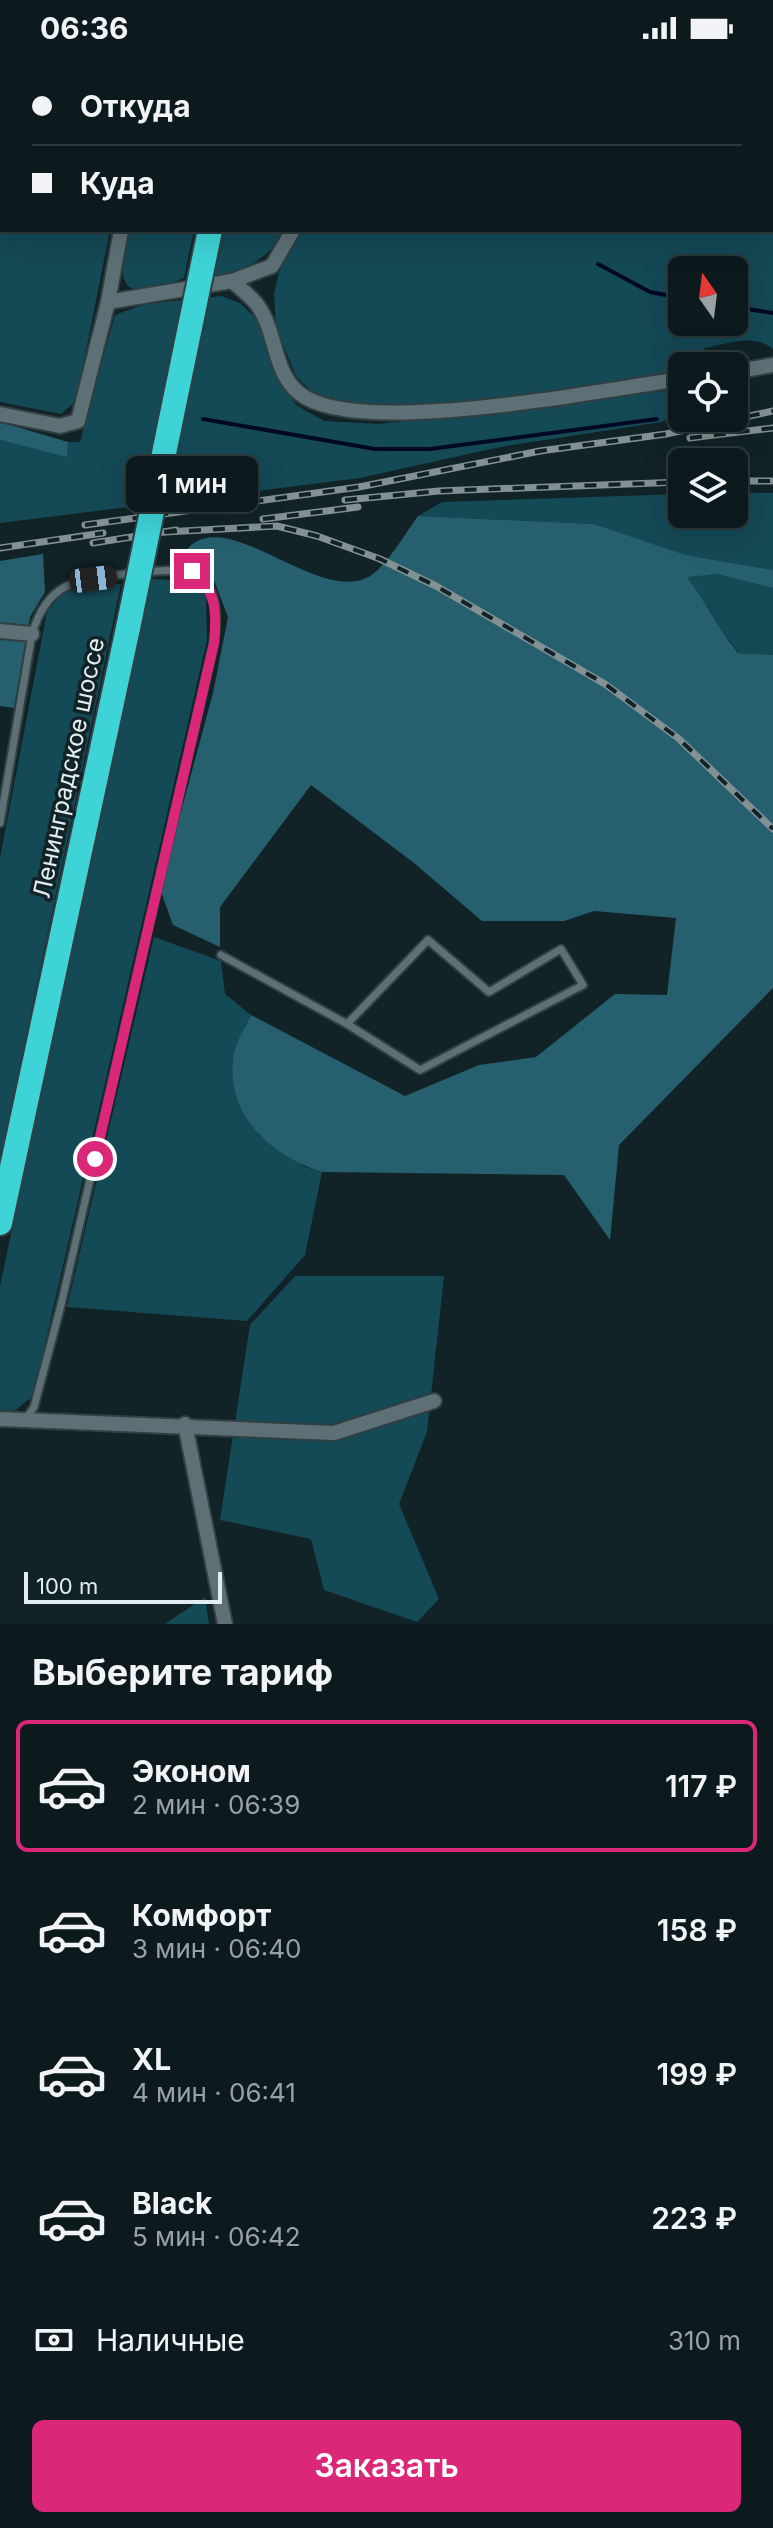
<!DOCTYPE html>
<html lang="ru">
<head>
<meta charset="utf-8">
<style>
  body { margin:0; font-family:Inter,sans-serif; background:#1b272a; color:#f1f3f6; height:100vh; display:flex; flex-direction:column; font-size:30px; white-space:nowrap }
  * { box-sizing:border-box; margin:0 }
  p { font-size:26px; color:#9aa1a4 }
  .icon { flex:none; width:44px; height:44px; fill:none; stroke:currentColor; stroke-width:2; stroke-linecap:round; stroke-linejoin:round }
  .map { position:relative; height:1568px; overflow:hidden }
  .sheet { display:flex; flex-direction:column; background:#0d1a1d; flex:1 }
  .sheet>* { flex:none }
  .guide { position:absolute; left:0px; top:0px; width:774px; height:176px; box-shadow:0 8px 32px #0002,0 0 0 2px #2d383b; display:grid; align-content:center; height:176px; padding:0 32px; background:#0d1a1d }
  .needle { width:52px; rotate:346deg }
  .controls { position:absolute; left:668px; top:200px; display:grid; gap:16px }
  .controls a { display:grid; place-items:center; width:80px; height:80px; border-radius:12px; background:#0d1a1d; box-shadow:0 8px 32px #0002,0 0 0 2px #2d383b; font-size:40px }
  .scale { position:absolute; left:24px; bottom:20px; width:198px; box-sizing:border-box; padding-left:8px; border:4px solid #e2edf0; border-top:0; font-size:22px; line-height:28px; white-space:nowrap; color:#e2edf0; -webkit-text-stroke:6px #112327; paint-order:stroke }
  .end { position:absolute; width:36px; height:36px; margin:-18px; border:10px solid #db2777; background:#fff; box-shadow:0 0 0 4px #fff }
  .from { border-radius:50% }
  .bubble { position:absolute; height:56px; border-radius:12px; background:#0d1a1d; box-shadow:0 8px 32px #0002,0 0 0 2px #2d383b; font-size:26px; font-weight:600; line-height:56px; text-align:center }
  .car { position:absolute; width:24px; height:48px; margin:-24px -12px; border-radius:10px; box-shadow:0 0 6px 2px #0007; background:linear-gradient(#222 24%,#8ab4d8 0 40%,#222 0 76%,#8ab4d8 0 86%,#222 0) }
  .guide b { display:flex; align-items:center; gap:28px; height:76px; font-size:30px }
  .guide b+b { border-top:2px solid #2d383b }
  .guide i { width:20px; height:20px; background:#f1f3f6 }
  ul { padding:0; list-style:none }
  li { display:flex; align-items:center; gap:24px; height:132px; margin:0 16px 12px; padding:0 16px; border:4px solid transparent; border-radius:12px }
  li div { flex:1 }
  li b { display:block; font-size:30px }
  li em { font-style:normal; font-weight:600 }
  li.active { border-color:#db2777 }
  li>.icon { width:72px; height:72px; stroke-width:1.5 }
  h2 { padding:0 32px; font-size:36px; line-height:96px }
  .pay { display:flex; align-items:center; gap:20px; height:88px; padding:0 32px; font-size:30px }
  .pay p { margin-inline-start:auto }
  .action { display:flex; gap:16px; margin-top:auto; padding:16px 32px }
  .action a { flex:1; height:92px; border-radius:12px; background:#db2777; color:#fff; font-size:32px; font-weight:600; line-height:92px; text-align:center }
  .status { display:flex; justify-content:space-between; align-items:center; height:56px; padding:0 40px; background:#0d1a1d; direction:ltr }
  .status svg { height:22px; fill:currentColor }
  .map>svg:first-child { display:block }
  .green { fill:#144956; fill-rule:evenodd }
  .forest { fill:#26606f }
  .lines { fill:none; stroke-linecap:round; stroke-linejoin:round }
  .stream { stroke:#000823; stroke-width:4 }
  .lane-casing { stroke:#323e41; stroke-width:11 }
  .street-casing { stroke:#323e41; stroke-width:18 }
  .highway-casing { stroke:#323e41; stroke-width:28 }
  .lane { stroke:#5c7076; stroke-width:7 }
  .street { stroke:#5c7076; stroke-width:14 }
  .highway { stroke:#3ed3d7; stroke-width:24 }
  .rail-casing { stroke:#839195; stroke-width:7 }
  .rail { stroke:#112327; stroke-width:4; stroke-dasharray:12; stroke-linecap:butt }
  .highway-bridge-casing { stroke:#323e41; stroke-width:28; stroke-linecap:butt }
  .highway-bridge { stroke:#3ed3d7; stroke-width:24 }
  .route { stroke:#db2777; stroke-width:10 }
  .labels { text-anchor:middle; stroke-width:7; stroke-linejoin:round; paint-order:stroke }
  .street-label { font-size:24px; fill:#e2edf0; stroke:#112327 }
</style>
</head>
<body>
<div class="status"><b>06:36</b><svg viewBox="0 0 49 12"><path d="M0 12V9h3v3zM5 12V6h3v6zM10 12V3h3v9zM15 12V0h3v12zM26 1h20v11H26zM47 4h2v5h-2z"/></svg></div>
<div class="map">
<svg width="773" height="1568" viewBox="0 0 773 1568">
  <rect width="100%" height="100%" fill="#112327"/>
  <g class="green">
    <path d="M0,0h140l-138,2 -2,109z"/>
    <path d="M730,0h43v293c-19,-16 -46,-5 -68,-1l-13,18h-10v7l-210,29 -113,7 -45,-15 -18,-18 -20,-49 -2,-34 6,-24 21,-39h471v-172zM682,214h52v52h-52z"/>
    <path d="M110,174l-34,171 -15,13 -61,-12v-169z"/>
    <path d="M127,174h67l-10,48c-61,23 -68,15 -57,-48z"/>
    <path d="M224,174h60c-13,27 -39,42 -69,45z"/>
    <path d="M222,240l18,7 17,16 16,50 23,36 28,16 55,3 303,-35v25l-21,8 -161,25 -140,31 -360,45v-83l67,16 1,-14h12l35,-127 30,-11z"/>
    <path d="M734,437h39v77l-87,-15 -92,-31 -176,-8 24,-14 240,-8v20h52z"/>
    <path d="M717,518l56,14v67l-34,-2c-21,-24 -33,-51 -53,-77z"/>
    <path d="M150,523c22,1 41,0 56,17l1,44 -174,756 -17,14 -16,3v-127z"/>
    <path d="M93,528h28l-121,576v-302l47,-246 18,-22z"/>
    <path d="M154,881l67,24 4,33 26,21 -17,39 25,81 46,32 17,5 -17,83 -58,66 -180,-14z"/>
    <path d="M295,1220h149l-17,156 -28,72 40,95 -22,23 -93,-32 -13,-51 -91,-19 30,-195z"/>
    <path d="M205,1541l4,27h-44z"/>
  </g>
  <g class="forest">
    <path d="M0,366l68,20 -1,15 -67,-17z"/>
    <path d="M418,460l176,8 92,31 87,15v18l-56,-14 -30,3c19,25 31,52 51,76l35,2v333l-154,157 -9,95 -46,-65 -242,-3c-51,-16 -99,-59 -88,-118 2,-13 12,-27 17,-39l154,81 74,-31 57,-8 79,-63 52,1 9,-77 -82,-7 -30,10h-82l-68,-58 -103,-78 -91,122v40l-47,-22 -13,-36 53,-196 15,-76 -15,-39 -15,-11 -18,-6c34,-74 140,52 193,13 15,-11 34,-43 45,-58z"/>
    <path d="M43,498l2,38 -15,25 -16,91 -14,-2v-145z"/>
  </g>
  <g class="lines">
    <g class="stream">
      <path d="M598,208l52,28 32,6"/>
      <path d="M734,251l39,6"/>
      <path d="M203,363l172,30h55l227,-30"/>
    </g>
    <defs>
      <g id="lane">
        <path d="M0,124l2,-1"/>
        <path d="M0,767l32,-189c17,-57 50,-54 102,-61"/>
        <path d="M221,899l126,69 73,46 163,-85 -22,-36 -72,43 -61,-52 -81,84"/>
        <path d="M26,1363l8,-12 27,-102 153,-662c7,-58 -7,-79 -68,-71"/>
      </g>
      <g id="street">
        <path d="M152,2l1,-2"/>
        <path d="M324,2v-2"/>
        <path d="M232,225c9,8 20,16 26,25 19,27 15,66 41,87 57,47 305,-4 383,-14"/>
        <path d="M108,246l124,-21 40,-15 21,-36"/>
        <path d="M734,316l39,-7"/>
        <path d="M0,358l60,12 18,-5 30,-119 13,-72"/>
        <path d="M0,575l32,3"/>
        <path d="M0,1363l334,14 100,-32"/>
        <path d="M185,1368l40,200"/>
      </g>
      <g id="highway">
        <path d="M245,2v-2"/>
        <path d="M0,1167l128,-595"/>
      </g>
    </defs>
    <use href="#lane" class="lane-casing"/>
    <use href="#street" class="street-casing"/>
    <use href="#highway" class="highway-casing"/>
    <use href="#lane" class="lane"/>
    <use href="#street" class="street"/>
    <use href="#highway" class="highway"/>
    <defs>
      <g id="rail">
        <path d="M690,382l83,-10"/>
        <path d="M734,425h39"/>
        <path d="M345,444l94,-9 243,-9"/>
        <path d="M263,463l95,-12"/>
        <path d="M85,469l274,-38 181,-36 126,-17 107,-23"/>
        <path d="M165,476l112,-6 40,10 63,23 56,27 169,98 73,54 95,91"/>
        <path d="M93,487l83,-13"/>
        <path d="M0,492l103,-15"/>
      </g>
    </defs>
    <use href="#rail" class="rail-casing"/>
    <use href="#rail" class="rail"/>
    <defs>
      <path id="highway-bridge" d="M128,572l82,-398"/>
    </defs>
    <use href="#highway-bridge" class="highway-bridge-casing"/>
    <use href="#highway-bridge" class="highway-bridge"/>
  </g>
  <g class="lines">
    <path class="route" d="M95,1103l119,-516c3,-29 3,-53 -22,-72"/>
  </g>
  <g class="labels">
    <g class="street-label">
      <text transform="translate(69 712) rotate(-78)" y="8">Ленинградское шоссе</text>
    </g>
  </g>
</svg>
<div class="controls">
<a><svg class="needle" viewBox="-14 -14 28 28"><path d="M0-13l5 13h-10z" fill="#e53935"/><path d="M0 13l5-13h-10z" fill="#9aa1a4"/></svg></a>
<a><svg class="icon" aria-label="locate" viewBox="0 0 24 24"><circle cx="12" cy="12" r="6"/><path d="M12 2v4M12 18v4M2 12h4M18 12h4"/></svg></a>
<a><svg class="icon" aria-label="layers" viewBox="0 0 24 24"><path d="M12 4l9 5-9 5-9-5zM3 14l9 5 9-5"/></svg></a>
</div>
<div class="scale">100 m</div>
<i class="end from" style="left:95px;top:1103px"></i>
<i class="end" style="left:192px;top:515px"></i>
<div class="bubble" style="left:126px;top:400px;width:132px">1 мин</div>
<i class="car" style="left:93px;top:523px;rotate:83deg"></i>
<div class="guide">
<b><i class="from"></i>Откуда</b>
<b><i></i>Куда</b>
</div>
</div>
<section class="sheet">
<h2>Выберите тариф</h2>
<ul>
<li class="active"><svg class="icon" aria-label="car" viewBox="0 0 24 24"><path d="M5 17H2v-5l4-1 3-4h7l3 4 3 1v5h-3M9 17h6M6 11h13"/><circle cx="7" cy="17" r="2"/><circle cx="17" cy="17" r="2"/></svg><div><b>Эконом</b><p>2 мин · 06:39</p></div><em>117 ₽</em></li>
<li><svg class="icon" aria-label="car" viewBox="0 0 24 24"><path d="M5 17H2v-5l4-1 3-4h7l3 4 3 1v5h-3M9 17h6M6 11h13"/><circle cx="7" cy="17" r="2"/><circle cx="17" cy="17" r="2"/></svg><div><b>Комфорт</b><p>3 мин · 06:40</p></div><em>158 ₽</em></li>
<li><svg class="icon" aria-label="car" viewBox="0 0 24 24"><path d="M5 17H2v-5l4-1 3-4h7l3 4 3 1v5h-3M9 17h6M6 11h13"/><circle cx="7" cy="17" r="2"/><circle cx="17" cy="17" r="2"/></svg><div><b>XL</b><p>4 мин · 06:41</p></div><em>199 ₽</em></li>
<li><svg class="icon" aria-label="car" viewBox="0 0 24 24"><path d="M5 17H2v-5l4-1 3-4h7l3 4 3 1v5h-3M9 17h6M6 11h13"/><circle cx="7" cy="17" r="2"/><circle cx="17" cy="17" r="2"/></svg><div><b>Black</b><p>5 мин · 06:42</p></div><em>223 ₽</em></li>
</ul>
<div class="pay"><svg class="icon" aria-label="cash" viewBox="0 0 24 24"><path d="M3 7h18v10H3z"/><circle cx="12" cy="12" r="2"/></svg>Наличные<p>310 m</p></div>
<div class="action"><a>Заказать</a></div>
</section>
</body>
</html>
